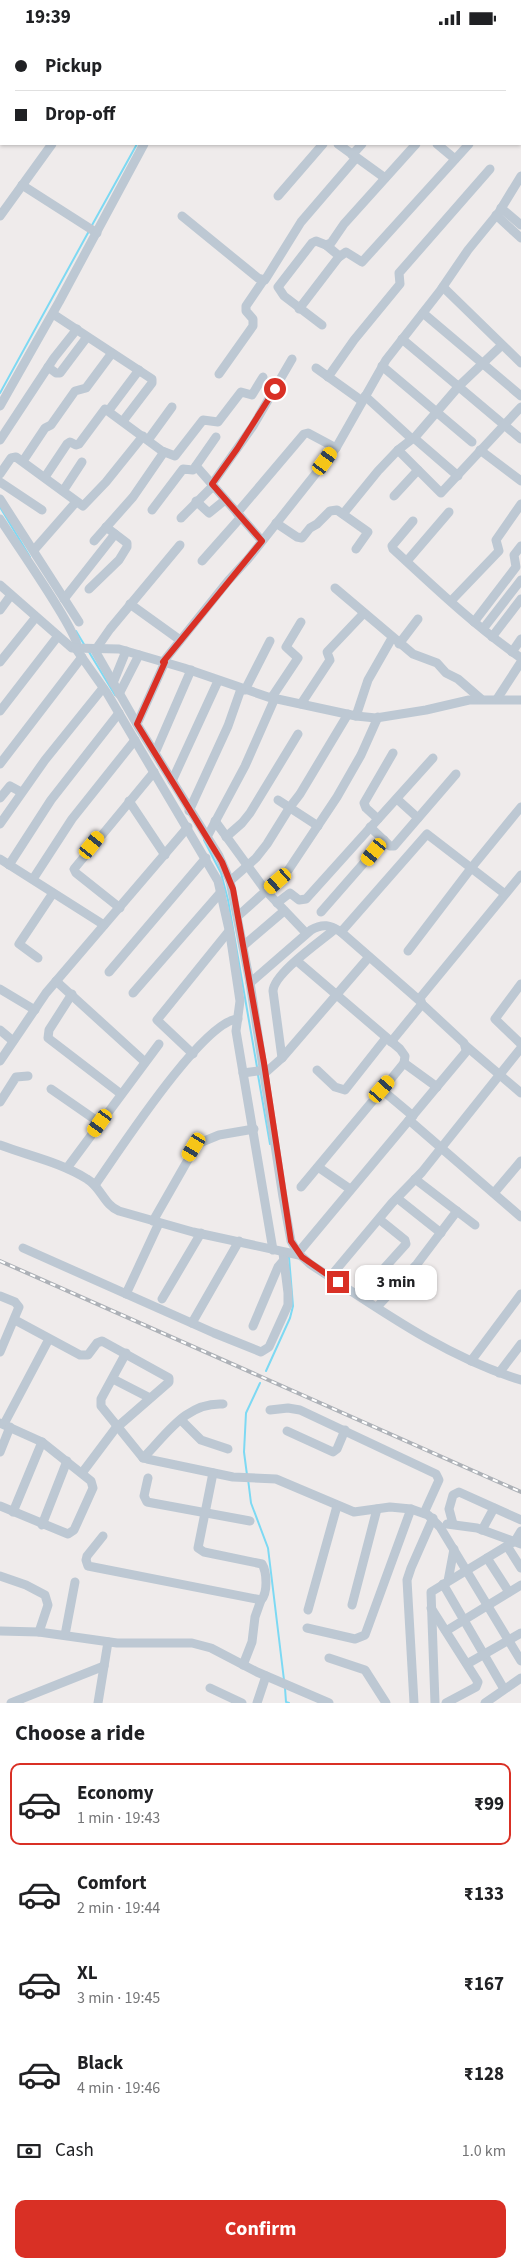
<!DOCTYPE html>
<html lang="en">
<head>
<meta charset="utf-8">
<style>
  body { margin:0; font-family:"Source Sans 3",sans-serif; background:#f2f2f2; color:#202124; height:100vh; display:flex; flex-direction:column; font-size:19px; white-space:nowrap }
  * { box-sizing:border-box; margin:0 }
  p { font-size:16px; color:#757577 }
  .icon { flex:none; width:28px; height:28px; fill:none; stroke:currentColor; stroke-width:2; stroke-linecap:round; stroke-linejoin:round }
  .map { position:relative; height:1668px; overflow:hidden }
  .panel { display:flex; flex-direction:column; background:#fff; flex:1 }
  .panel>* { flex:none }
  .guide { position:absolute; left:0px; top:0px; width:521px; height:110px; box-shadow:0 1px 4px #0004; display:grid; align-content:center; height:110px; padding:0 15px; background:#fff }
  .end { position:absolute; width:22px; height:22px; margin:-11px; border:6px solid #d93025; background:#fff; box-shadow:0 0 0 2px #fff }
  .from { border-radius:50% }
  .bubble { position:absolute; height:35px; border-radius:10px; background:#fff; box-shadow:0 1px 4px #0004; font-size:16px; font-weight:700; line-height:35px; text-align:center }
  .car { position:absolute; width:15px; height:30px; margin:-15px -8px; border-radius:6px; box-shadow:0 0 4px 1px #0007; background:linear-gradient(#f5c518 24%,#345 0 40%,#f5c518 0 76%,#345 0 86%,#f5c518 0) }
  .guide b { display:flex; align-items:center; gap:18px; height:48px; font-size:19px }
  .guide b+b { border-top:1px solid #e0e0e0 }
  .guide i { width:12px; height:12px; background:#202124 }
  ul { padding:0; list-style:none }
  li { display:flex; align-items:center; gap:15px; height:82px; margin:0 10px 8px; padding:0 5px; border:2px solid transparent; border-radius:10px }
  li div { flex:1 }
  li b { display:block; font-size:19px }
  li em { font-style:normal; font-weight:700 }
  li.active { border-color:#d93025 }
  li>.icon { width:45px; height:45px; stroke-width:1.5 }
  h2 { padding:0 15px; font-size:22px; line-height:60px }
  .pay { display:flex; align-items:center; gap:12px; height:55px; padding:0 15px; font-size:19px }
  .pay p { margin-inline-start:auto }
  .cta { display:flex; gap:10px; margin-top:auto; padding:10px 15px }
  .cta a { flex:1; height:58px; border-radius:10px; background:#d93025; color:#fff; font-size:20px; font-weight:700; line-height:58px; text-align:center }
  .status { display:flex; justify-content:space-between; align-items:center; height:35px; padding:0 25px; background:#fff; direction:ltr }
  .status svg { height:14px; fill:currentColor }
  .map>svg:first-child { display:block }
  .lines { fill:none; stroke-linecap:round; stroke-linejoin:round }
  .stream { stroke:#7dd9f3; stroke-width:2 }
  .minor { stroke:#bdc8d3; stroke-width:9 }
  .rail-casing { stroke:#adb1b7; stroke-width:4 }
  .rail { stroke:#fff; stroke-width:2; stroke-dasharray:5.5; stroke-linecap:butt }
  .route { stroke:#d93025; stroke-width:6 }
</style>
</head>
<body>
<div class="status"><b>19:39</b><svg viewBox="0 0 49 12"><path d="M0 12V9h3v3zM5 12V6h3v6zM10 12V3h3v9zM15 12V0h3v12zM26 1h20v11H26zM47 4h2v5h-2z"/></svg></div>
<div class="map">
<svg width="521" height="1668" viewBox="0 0 521 1668">
  <rect width="100%" height="100%" fill="#efebeb"/>
  <g class="lines">
    <g class="stream">
      <path d="M91,192l46,-83"/>
      <path d="M0,358l89,-162"/>
      <path d="M0,472l30,50"/>
      <path d="M76,596l9,15"/>
      <path d="M89,617l26,43"/>
      <path d="M204,805l17,33 7,27 29,167"/>
      <path d="M258,1040l12,69"/>
      <path d="M266,1336l24,-53 3,-12 -4,-49"/>
      <path d="M247,1440l-3,-23 2,-39 14,-30"/>
      <path d="M248,1444l3,24 17,45 16,132"/>
      <path d="M285,1653l1,14 3,1"/>
    </g>
    <g class="minor">
      <path d="M190,0l3,1"/>
      <path d="M18,1l1,-1"/>
      <path d="M131,1l1,-1"/>
      <path d="M204,1l1,-1"/>
      <path d="M0,26l1,-2"/>
      <path d="M338,109l47,34"/>
      <path d="M437,109l18,15"/>
      <path d="M352,120l10,-11"/>
      <path d="M22,150l75,48"/>
      <path d="M278,161l45,-52"/>
      <path d="M501,173l20,17"/>
      <path d="M496,180l25,23"/>
      <path d="M0,181l52,-72"/>
      <path d="M182,181l76,62 7,2 36,-58 55,-64"/>
      <path d="M339,222l7,-5 16,10 107,-118"/>
      <path d="M443,252l78,76"/>
      <path d="M299,274l39,-51v-3l-12,-10"/>
      <path d="M423,278l98,83"/>
      <path d="M53,279l99,65v4l-29,38"/>
      <path d="M322,290l-38,-29 -6,-9 34,-44 4,-2 10,4 5,-2 13,-19 72,-80"/>
      <path d="M402,304l119,100"/>
      <path d="M382,331l90,76"/>
      <path d="M48,332l8,6h4l27,-36"/>
      <path d="M316,333l46,33"/>
      <path d="M219,339l34,-48v-7l-7,-8v-5l17,-25"/>
      <path d="M328,342l26,-37 46,-56 -1,-11 91,-104"/>
      <path d="M365,361l47,43"/>
      <path d="M0,371l59,-104 85,-158"/>
      <path d="M109,375l30,-40"/>
      <path d="M414,403l44,38"/>
      <path d="M0,405l54,-82 23,-29"/>
      <path d="M148,405l24,-33"/>
      <path d="M398,415l43,43 80,-86"/>
      <path d="M480,415l41,31"/>
      <path d="M23,426l22,-33 6,-3 24,-34 11,-3 26,-35"/>
      <path d="M196,431l66,75"/>
      <path d="M0,439l11,-16 5,-1 67,49 23,-24 37,-46"/>
      <path d="M45,442l22,-33 3,-2 6,3 3,-1 26,-35 57,42 13,5 28,-36 15,2 23,-30 11,3 11,-18"/>
      <path d="M0,447l42,28"/>
      <path d="M212,449l41,-58 39,-67"/>
      <path d="M63,456l19,-29"/>
      <path d="M394,461l24,-26"/>
      <path d="M0,464l79,123"/>
      <path d="M196,466l13,12 16,-13"/>
      <path d="M152,475l31,-41 10,1 23,-33"/>
      <path d="M237,478l67,-79 4,-1 28,15"/>
      <path d="M343,479l35,-43 20,-21 18,-14 43,-50 43,-41"/>
      <path d="M181,483l32,-32"/>
      <path d="M0,484c13,21 78,112 78,130"/>
      <path d="M413,486l-21,25 1,3c41,38 82,77 128,109"/>
      <path d="M276,488l21,14 5,1 8,-10 7,-4 13,-13 7,-1 31,22 -12,17"/>
      <path d="M94,506l39,-44 31,-45"/>
      <path d="M34,515l42,-48"/>
      <path d="M202,526l39,-44"/>
      <path d="M407,526l42,-49"/>
      <path d="M0,550l72,63 47,1 65,19 84,29 88,19 20,2 50,-8 43,-10h52"/>
      <path d="M335,553l78,66 24,9 9,10 12,6 23,20"/>
      <path d="M89,554l30,-29 8,-13v-4l-21,-16"/>
      <path d="M64,564l51,-65"/>
      <path d="M451,566l48,-50 -3,-11 25,-36"/>
      <path d="M130,569l50,36"/>
      <path d="M0,575l11,-15"/>
      <path d="M474,587l42,-55 -2,-12 7,-9"/>
      <path d="M483,594l38,-49"/>
      <path d="M492,602l29,-38"/>
      <path d="M399,609l19,-25"/>
      <path d="M76,614l31,44 111,188 12,53 10,67 -4,30 37,219"/>
      <path d="M94,614l44,77 81,130 11,25 20,102 33,214 8,44 7,12"/>
      <path d="M96,614l14,-20 70,-84"/>
      <path d="M512,617l9,-13"/>
      <path d="M0,627l36,-45"/>
      <path d="M163,627l65,-81 20,-22 88,-111 50,-88 54,-69 28,-41 31,-38 22,-36"/>
      <path d="M113,648l13,-32"/>
      <path d="M245,655l25,-49"/>
      <path d="M119,659l20,-39"/>
      <path d="M272,662l26,-39 -12,-11 15,-25"/>
      <path d="M497,664l24,-37"/>
      <path d="M301,669l29,-44 -3,-8 37,-39"/>
      <path d="M0,676l58,-75"/>
      <path d="M356,681l12,-36 24,-42"/>
      <path d="M137,689l28,-62"/>
      <path d="M155,718l36,-83"/>
      <path d="M0,729l82,-107"/>
      <path d="M172,746l46,-100"/>
      <path d="M0,763l10,-12 11,6"/>
      <path d="M397,764l21,19"/>
      <path d="M278,765l40,26"/>
      <path d="M129,766l36,54"/>
      <path d="M189,776l39,-85 13,-37"/>
      <path d="M378,784l-12,-11 -2,-5 29,-50"/>
      <path d="M215,786l51,70 40,42"/>
      <path d="M0,789l45,-64 58,-72"/>
      <path d="M370,792l20,19h4l62,-72"/>
      <path d="M207,802l38,-71 30,-68"/>
      <path d="M226,802l16,-14 8,-10 48,-79"/>
      <path d="M0,824l104,66"/>
      <path d="M9,830l42,-65 68,-87"/>
      <path d="M521,840l-101,123 2,6 42,39 2,7 -1,3 -167,200 12,11c68,44 133,92 211,116"/>
      <path d="M33,844l39,-60 63,-79"/>
      <path d="M230,846l26,-23 11,-14 23,-37 10,-13 48,-80"/>
      <path d="M277,868l13,-10 9,7 7,-1 127,-141"/>
      <path d="M120,873l-44,-35 -2,-4 80,-97"/>
      <path d="M321,877l63,-72"/>
      <path d="M238,881l49,-44 50,-75 24,-42 17,-38"/>
      <path d="M341,897l86,-98 78,60"/>
      <path d="M243,911l41,-35"/>
      <path d="M408,916l64,-84 49,-60"/>
      <path d="M38,923l-19,-14 34,-51"/>
      <path d="M297,926l103,88 5,7 -1,7 -13,16 -90,108"/>
      <path d="M109,937l97,-114"/>
      <path d="M56,946l89,81"/>
      <path d="M250,948l61,-53c12,-7 19,-5 30,2l79,69"/>
      <path d="M521,949l-26,35 26,25"/>
      <path d="M0,954l35,21"/>
      <path d="M133,958l88,-101"/>
      <path d="M72,959l-23,36 -1,8 73,56"/>
      <path d="M0,995l13,11"/>
      <path d="M391,1007l31,-38"/>
      <path d="M466,1011l55,47"/>
      <path d="M193,1019l-36,-34 72,-89"/>
      <path d="M282,1023l-9,-67c1,-18 48,-50 62,-62"/>
      <path d="M0,1026l46,-68 142,-166"/>
      <path d="M404,1028l33,24"/>
      <path d="M317,1035l18,17 10,3 41,-52"/>
      <path d="M243,1038l22,-3"/>
      <path d="M265,1038l17,-15 87,-101"/>
      <path d="M51,1054l49,34"/>
      <path d="M382,1055l31,26"/>
      <path d="M0,1067l16,-25 12,-1"/>
      <path d="M409,1085l112,97"/>
      <path d="M0,1110c29,11 60,17 87,34 14,8 17,26 32,32l74,21 106,23"/>
      <path d="M318,1132l32,22"/>
      <path d="M67,1133l92,-124"/>
      <path d="M415,1144l60,46"/>
      <path d="M95,1150c22,-31 108,-165 143,-166"/>
      <path d="M494,1158l27,-32"/>
      <path d="M397,1163l44,35"/>
      <path d="M153,1186l44,-77 22,-9 35,-6"/>
      <path d="M23,1213l191,85 47,19 8,-5 19,-42v-12l-5,-40"/>
      <path d="M330,1242l62,-74 30,-31 99,-124"/>
      <path d="M370,1249l36,-40 -1,-4 -26,-21"/>
      <path d="M126,1259l33,-71"/>
      <path d="M0,1261l15,6 4,5 -19,45"/>
      <path d="M162,1264l39,-66"/>
      <path d="M377,1272l40,-43 40,-53"/>
      <path d="M15,1285l65,35h8l9,-12 5,-2 67,37v4l-54,47 -33,44"/>
      <path d="M192,1288l47,-82"/>
      <path d="M253,1291l25,-59 6,-7"/>
      <path d="M126,1318l-25,46v7l42,52 4,1 86,18 43,2 78,33 36,-5 21,2 17,6 12,12 81,134"/>
      <path d="M471,1326l50,-67"/>
      <path d="M499,1338l22,-29"/>
      <path d="M113,1344l37,19"/>
      <path d="M270,1375l18,-2 12,2 136,64 3,6 -15,33"/>
      <path d="M181,1385l20,20 27,9"/>
      <path d="M0,1388l42,19 49,39 2,7 -19,42 -6,4 -68,-28"/>
      <path d="M4,1389l45,-85"/>
      <path d="M287,1396l46,21 4,-3 8,-19"/>
      <path d="M0,1417l10,-25"/>
      <path d="M143,1423c24,-24 43,-56 80,-54"/>
      <path d="M148,1443l-4,18 3,6 103,19"/>
      <path d="M13,1477l29,-70"/>
      <path d="M447,1489l30,4 44,16"/>
      <path d="M453,1489l-4,-15 4,-14 6,-3 62,28"/>
      <path d="M42,1490l25,-64"/>
      <path d="M482,1495l12,-22"/>
      <path d="M103,1501l-16,20 -1,4 2,6 173,34c7,-7 6,-28 1,-36l-58,-12 -6,-4 15,-75"/>
      <path d="M507,1511l14,22"/>
      <path d="M487,1523l22,34"/>
      <path d="M0,1541l26,9 19,10 3,10 -9,27"/>
      <path d="M448,1546l6,-32"/>
      <path d="M443,1549l61,105"/>
      <path d="M352,1570l25,-96"/>
      <path d="M431,1573l47,74 -2,5 -30,16"/>
      <path d="M308,1575l29,-104"/>
      <path d="M307,1593l48,11 10,-4 46,-126"/>
      <path d="M0,1596l39,1 78,11h75l19,5 46,24 72,31"/>
      <path d="M446,1596l75,-46"/>
      <path d="M65,1600l10,-53"/>
      <path d="M329,1623l36,12 21,33"/>
      <path d="M467,1629l54,-31"/>
      <path d="M243,1630l9,-23 3,-25 6,-17"/>
      <path d="M210,1653l32,15"/>
      <path d="M11,1668l93,-37"/>
      <path d="M98,1668l10,-61"/>
      <path d="M257,1668l9,-27"/>
      <path d="M414,1668l-7,-123 4,-12 22,-50"/>
      <path d="M435,1668l-4,-111 84,-51 6,-10"/>
      <path d="M485,1668l36,-25"/>
    </g>
    <defs>
      <path id="rail" d="M0,1226l521,231"/>
    </defs>
    <use href="#rail" class="rail-casing"/>
    <use href="#rail" class="rail"/>
  </g>
  <g class="lines">
    <path class="route" d="M275,354l-38,60 -25,35 50,57 -99,121h2l-28,62 85,138 11,27 31,174 27,178 11,16 36,25"/>
  </g>
</svg>
<i class="end from" style="left:275px;top:354px"></i>
<i class="end" style="left:338px;top:1247px"></i>
<div class="bubble" style="left:355px;top:1230px;width:82px">3 min</div>
<i class="car" style="left:325px;top:426px;rotate:36deg"></i>
<i class="car" style="left:92px;top:810px;rotate:39deg"></i>
<i class="car" style="left:374px;top:817px;rotate:219deg"></i>
<i class="car" style="left:278px;top:846px;rotate:229deg"></i>
<i class="car" style="left:382px;top:1054px;rotate:41deg"></i>
<i class="car" style="left:100px;top:1088px;rotate:216deg"></i>
<i class="car" style="left:194px;top:1112px;rotate:211deg"></i>
<div class="guide">
<b><i class="from"></i>Pickup</b>
<b><i></i>Drop-off</b>
</div>
</div>
<section class="panel">
<h2>Choose a ride</h2>
<ul>
<li class="active"><svg class="icon" aria-label="car" viewBox="0 0 24 24"><path d="M5 17H2v-5l4-1 3-4h7l3 4 3 1v5h-3M9 17h6M6 11h13"/><circle cx="7" cy="17" r="2"/><circle cx="17" cy="17" r="2"/></svg><div><b>Economy</b><p>1 min · 19:43</p></div><em>₹99</em></li>
<li><svg class="icon" aria-label="car" viewBox="0 0 24 24"><path d="M5 17H2v-5l4-1 3-4h7l3 4 3 1v5h-3M9 17h6M6 11h13"/><circle cx="7" cy="17" r="2"/><circle cx="17" cy="17" r="2"/></svg><div><b>Comfort</b><p>2 min · 19:44</p></div><em>₹133</em></li>
<li><svg class="icon" aria-label="car" viewBox="0 0 24 24"><path d="M5 17H2v-5l4-1 3-4h7l3 4 3 1v5h-3M9 17h6M6 11h13"/><circle cx="7" cy="17" r="2"/><circle cx="17" cy="17" r="2"/></svg><div><b>XL</b><p>3 min · 19:45</p></div><em>₹167</em></li>
<li><svg class="icon" aria-label="car" viewBox="0 0 24 24"><path d="M5 17H2v-5l4-1 3-4h7l3 4 3 1v5h-3M9 17h6M6 11h13"/><circle cx="7" cy="17" r="2"/><circle cx="17" cy="17" r="2"/></svg><div><b>Black</b><p>4 min · 19:46</p></div><em>₹128</em></li>
</ul>
<div class="pay"><svg class="icon" aria-label="cash" viewBox="0 0 24 24"><path d="M3 7h18v10H3z"/><circle cx="12" cy="12" r="2"/></svg>Cash<p>1.0 km</p></div>
<div class="cta"><a>Confirm</a></div>
</section>
</body>
</html>
